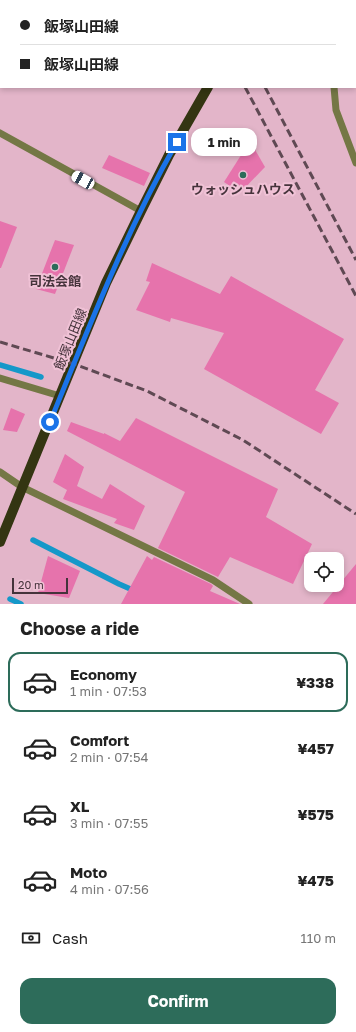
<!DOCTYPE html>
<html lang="en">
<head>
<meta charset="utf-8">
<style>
  body { margin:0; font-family:"Golos Text","Noto Sans JP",sans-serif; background:#f6f6f6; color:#222; height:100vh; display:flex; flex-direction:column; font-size:15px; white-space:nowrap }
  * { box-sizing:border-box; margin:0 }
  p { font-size:13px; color:#767676 }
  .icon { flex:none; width:22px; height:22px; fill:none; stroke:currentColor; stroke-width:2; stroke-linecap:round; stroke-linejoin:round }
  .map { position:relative; height:604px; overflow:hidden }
  .drawer { display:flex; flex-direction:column; background:#fff; flex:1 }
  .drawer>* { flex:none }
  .hud { position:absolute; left:0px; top:0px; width:356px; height:88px; box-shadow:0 2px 6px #0003; display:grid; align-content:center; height:88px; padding:0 20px; background:#fff }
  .tools { position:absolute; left:304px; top:552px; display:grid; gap:8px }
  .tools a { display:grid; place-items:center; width:40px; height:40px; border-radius:8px; background:#fff; box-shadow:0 2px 6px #0003; font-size:20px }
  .scale { position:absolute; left:12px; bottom:10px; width:56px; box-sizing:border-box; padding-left:4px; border:2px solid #45333b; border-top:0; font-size:11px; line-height:14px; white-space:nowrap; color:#45333b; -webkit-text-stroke:3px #f0c2d6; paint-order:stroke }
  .end { position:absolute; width:18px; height:18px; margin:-9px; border:5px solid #1a73e8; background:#fff; box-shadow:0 0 0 2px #fff }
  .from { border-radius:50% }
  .bubble { position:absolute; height:28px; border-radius:12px; background:#fff; box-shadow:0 2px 6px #0003; font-size:13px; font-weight:700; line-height:28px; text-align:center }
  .car { position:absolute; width:12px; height:24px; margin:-12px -6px; border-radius:5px; box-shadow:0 0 3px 1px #0007; background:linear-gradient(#fff 24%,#345 0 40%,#fff 0 76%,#345 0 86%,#fff 0) }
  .hud b { display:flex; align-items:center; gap:14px; height:38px; font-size:15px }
  .hud b+b { border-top:1px solid #e0e0e0 }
  .hud i { width:10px; height:10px; background:#222 }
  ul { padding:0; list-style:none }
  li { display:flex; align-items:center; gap:12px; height:60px; margin:0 8px 6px; padding:0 12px; border:2px solid transparent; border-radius:12px }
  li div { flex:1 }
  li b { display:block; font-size:15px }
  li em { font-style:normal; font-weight:700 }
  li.selected { border-color:#2d6c5a }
  li>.icon { width:36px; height:36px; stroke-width:1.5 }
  h2 { padding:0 20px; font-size:18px; line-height:48px }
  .pay { display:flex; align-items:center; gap:10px; height:44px; padding:0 20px; font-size:15px }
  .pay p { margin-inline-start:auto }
  .action { display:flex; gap:8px; margin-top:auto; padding:8px 20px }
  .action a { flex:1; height:46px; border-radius:12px; background:#2d6c5a; color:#fff; font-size:16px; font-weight:700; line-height:46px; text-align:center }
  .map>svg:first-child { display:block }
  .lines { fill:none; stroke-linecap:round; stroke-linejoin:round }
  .stream { stroke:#1598c9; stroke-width:5.5 }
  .building { fill:#e673ac }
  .minor { stroke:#747745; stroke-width:7 }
  .major { stroke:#343512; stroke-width:10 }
  .rail { stroke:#5f4953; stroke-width:3; stroke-dasharray:8 4; stroke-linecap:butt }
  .route { stroke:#1a73e8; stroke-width:5 }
  .poi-dot { fill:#2d6c5a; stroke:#f0c2d6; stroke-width:1.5 }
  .labels { text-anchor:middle; stroke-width:4; stroke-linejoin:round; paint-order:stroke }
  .poi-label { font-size:13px; font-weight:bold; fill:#45333b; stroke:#f0c2d6 }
  .street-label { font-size:13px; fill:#45333b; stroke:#f0c2d6 }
</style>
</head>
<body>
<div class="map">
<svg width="356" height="604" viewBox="0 0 356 604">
  <rect width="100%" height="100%" fill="#e3b5c9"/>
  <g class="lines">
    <g class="stream">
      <path d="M0,365l41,12"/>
      <path d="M33,540l86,44 16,7"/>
      <path d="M10,599l11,5"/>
    </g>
  </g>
  <g class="building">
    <path d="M250,141l15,26 -25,26 -16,-11z"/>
    <path d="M109,155l41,18 -6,13 -42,-18z"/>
    <path d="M0,221l17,6 -16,41h-1z"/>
    <path d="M55,240l19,5 -19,49 -19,-5z"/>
    <path d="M152,263l68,31 11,-18 113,63 -29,51 24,13 -18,31 -117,-65 20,-36 -53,-15 -1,4 -34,-12 14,-28 -4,-1z"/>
    <path d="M11,408l14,6 -8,18 -14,-2z"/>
    <path d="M136,418l142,71 -12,28 46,27 -19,40 -63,-27 -12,20 -60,-29 27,-56 -118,-61 4,-9 33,12v-1l16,8z"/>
    <path d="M65,454l19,13 -7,19 25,13 8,-15 35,22 -11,24 -20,-7 3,-4 -54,-20 4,-9 -14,-8z"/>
    <path d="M48,556l32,15 -11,27 -31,-5z"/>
    <path d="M147,556l5,4 2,-3 57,27 2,2 -3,5 30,13h-119z"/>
    <path d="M356,564v40h-33z"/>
  </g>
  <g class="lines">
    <g class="minor">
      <path d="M325,0v1"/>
      <path d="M334,87l2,23 20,53"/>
      <path d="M0,133l141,78"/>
      <path d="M0,378l60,18"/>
      <path d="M0,472l22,15 191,93 36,24"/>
    </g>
    <g class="major">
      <path d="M261,1l1,-1"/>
      <path d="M0,542l106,-259 35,-72 28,-56 39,-68"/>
    </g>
    <g class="rail">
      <path d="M198,0l1,1"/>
      <path d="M221,0l1,1"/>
      <path d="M245,87l111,209"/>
      <path d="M265,87l91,173"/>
      <path d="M0,342l74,22 73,27 96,49 113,74"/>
    </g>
  </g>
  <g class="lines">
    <path class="route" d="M50,422c39,-95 76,-191 127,-280"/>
  </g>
  <g class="poi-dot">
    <circle cx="243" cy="175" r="4"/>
    <circle cx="55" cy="267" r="4"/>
  </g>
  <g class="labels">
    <g class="poi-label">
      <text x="243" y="194">ウォッシュハウス</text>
      <text x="55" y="286">司法会館</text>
    </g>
    <g class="street-label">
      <text transform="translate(70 339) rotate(-68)" y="5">飯塚山田線</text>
    </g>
  </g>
</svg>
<div class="tools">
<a><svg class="icon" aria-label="locate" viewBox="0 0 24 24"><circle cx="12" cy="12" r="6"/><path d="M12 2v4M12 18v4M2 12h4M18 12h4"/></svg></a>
</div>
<div class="scale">20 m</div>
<i class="end from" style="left:50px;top:422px"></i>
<i class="end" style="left:177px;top:142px"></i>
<div class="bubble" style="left:191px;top:128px;width:66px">1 min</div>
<i class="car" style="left:83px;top:180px;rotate:299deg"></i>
<div class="hud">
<b><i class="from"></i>飯塚山田線</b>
<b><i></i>飯塚山田線</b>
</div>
</div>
<section class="drawer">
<h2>Choose a ride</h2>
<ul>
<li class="selected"><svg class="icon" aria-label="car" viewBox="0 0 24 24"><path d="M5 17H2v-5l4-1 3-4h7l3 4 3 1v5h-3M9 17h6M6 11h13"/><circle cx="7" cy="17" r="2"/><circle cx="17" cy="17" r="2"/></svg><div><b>Economy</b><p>1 min · 07:53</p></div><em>¥338</em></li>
<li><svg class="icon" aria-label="car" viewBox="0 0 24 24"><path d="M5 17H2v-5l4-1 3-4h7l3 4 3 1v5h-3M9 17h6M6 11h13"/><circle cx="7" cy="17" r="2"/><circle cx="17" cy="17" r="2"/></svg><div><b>Comfort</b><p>2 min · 07:54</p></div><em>¥457</em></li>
<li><svg class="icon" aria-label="car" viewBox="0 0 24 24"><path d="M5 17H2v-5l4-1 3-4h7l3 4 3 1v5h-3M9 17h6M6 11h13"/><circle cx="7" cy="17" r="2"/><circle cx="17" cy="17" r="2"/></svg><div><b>XL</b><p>3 min · 07:55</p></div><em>¥575</em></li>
<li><svg class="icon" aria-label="car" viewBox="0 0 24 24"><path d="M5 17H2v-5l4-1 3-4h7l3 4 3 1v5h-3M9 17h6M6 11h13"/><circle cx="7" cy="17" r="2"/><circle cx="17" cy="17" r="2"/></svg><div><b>Moto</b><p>4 min · 07:56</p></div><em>¥475</em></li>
</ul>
<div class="pay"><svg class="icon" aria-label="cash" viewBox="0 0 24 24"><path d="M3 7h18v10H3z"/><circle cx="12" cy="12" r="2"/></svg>Cash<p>110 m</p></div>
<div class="action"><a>Confirm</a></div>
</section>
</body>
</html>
